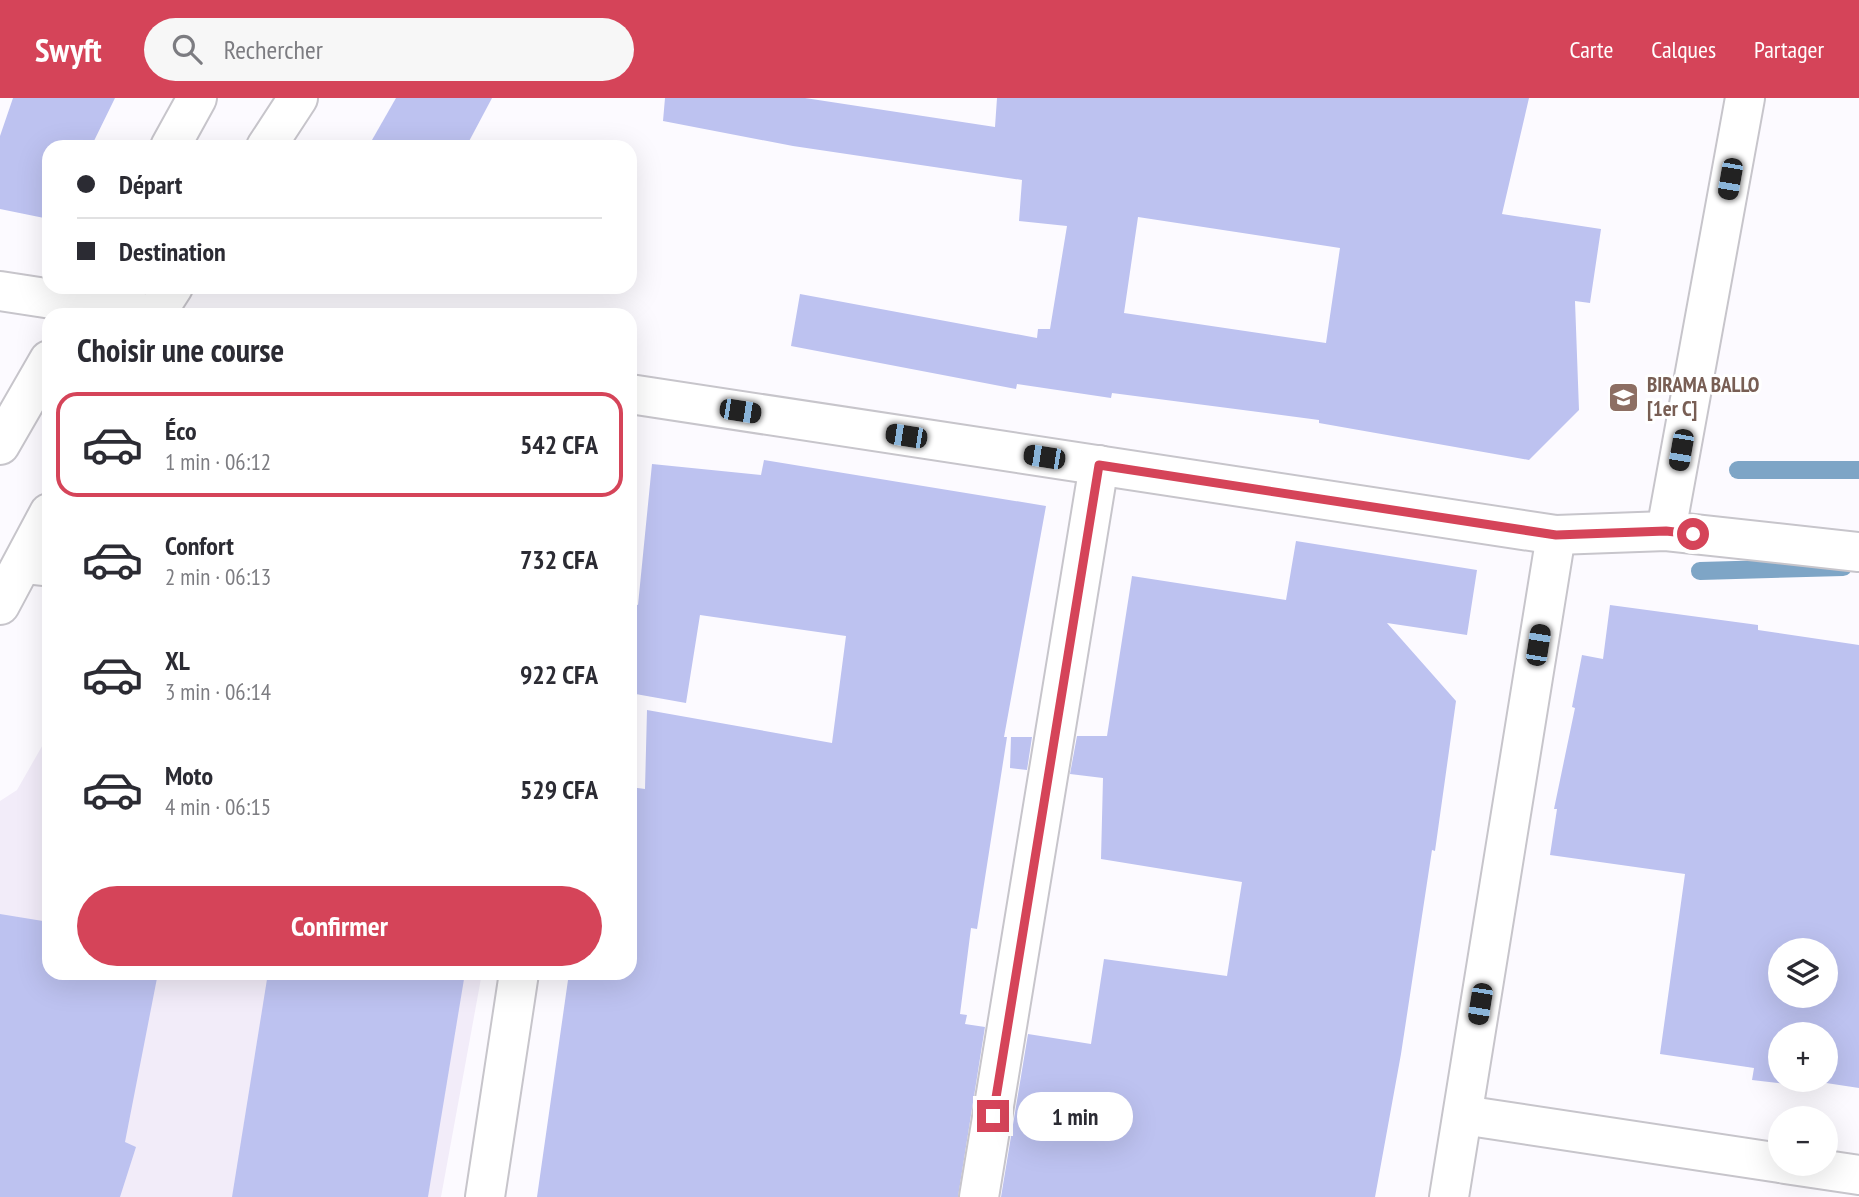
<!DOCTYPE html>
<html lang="fr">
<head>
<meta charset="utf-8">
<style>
  body { margin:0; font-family:"PT Sans Narrow",sans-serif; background:#f7f7f7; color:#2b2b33; height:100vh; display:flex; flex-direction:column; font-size:26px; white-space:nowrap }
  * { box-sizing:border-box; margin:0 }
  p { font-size:23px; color:#7c7c81 }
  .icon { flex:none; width:38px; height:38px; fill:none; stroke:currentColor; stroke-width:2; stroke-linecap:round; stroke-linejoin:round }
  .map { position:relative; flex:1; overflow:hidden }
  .sheet { position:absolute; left:42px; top:210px; width:595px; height:672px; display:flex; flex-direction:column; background:#fff; border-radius:21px; box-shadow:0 7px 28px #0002 }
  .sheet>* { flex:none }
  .guide { position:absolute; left:42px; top:42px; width:595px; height:154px; border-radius:21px; box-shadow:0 7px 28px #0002; display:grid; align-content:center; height:154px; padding:0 35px; background:#fff }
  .controls { position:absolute; left:1768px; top:840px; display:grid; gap:14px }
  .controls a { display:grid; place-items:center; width:70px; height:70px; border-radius:50%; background:#fff; box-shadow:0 7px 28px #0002; font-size:35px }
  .end { position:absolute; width:32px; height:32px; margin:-16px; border:9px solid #d54459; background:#fff; box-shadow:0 0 0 4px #fff }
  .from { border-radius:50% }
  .bubble { position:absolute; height:49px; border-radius:24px; background:#fff; box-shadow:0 7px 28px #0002; font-size:23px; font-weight:600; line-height:49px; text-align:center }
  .car { position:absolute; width:21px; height:42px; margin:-21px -10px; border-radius:9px; box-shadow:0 0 5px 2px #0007; background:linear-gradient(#222 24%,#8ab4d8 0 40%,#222 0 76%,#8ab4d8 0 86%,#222 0) }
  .guide b { display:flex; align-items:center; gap:24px; height:66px; font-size:26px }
  .guide b+b { border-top:2px solid #e1e1e2 }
  .guide i { width:18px; height:18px; background:#2b2b33 }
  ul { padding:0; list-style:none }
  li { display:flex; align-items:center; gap:21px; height:105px; margin:0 14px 10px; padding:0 21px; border:4px solid transparent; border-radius:21px }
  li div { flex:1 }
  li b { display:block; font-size:26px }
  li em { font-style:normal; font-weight:600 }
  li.on { border-color:#d54459 }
  li>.icon { width:63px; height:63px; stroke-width:1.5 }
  h2 { padding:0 35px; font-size:32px; line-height:84px }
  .primary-button { display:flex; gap:14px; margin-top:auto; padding:14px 35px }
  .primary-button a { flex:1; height:80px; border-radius:42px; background:#d54459; color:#fff; font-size:28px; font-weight:600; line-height:80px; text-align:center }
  header { display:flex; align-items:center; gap:42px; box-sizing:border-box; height:98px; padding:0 35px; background:#d54459; color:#fff }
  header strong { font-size:33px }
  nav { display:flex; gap:38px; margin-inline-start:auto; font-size:24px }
  .search { width:490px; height:63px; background:#f7f7f7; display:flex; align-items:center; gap:18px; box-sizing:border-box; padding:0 24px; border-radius:38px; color:#7c7c81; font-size:26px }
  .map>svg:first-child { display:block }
  .built { fill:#f2ecf9 }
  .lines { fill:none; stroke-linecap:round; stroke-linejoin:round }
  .stream { stroke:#7ea5c6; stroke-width:18 }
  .building { fill:#bdc2f0; fill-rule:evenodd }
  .service-casing { stroke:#c7c5cb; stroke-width:37 }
  .minor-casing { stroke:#c7c5cb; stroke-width:42 }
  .primary-casing { stroke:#c7c5cb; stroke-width:42 }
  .service { stroke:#fff; stroke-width:33 }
  .minor { stroke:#fff; stroke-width:38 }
  .primary { stroke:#fff; stroke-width:38 }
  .route { stroke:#d54459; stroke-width:9 }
  .labels { text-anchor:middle; stroke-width:6; stroke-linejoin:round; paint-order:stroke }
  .education-label { font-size:21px; font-weight:bold; fill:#785e54; stroke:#fff; text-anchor:start }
</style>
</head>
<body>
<header>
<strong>Swyft</strong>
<div class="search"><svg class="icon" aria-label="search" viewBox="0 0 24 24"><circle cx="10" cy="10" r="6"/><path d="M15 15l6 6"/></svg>Rechercher</div>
<nav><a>Carte</a><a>Calques</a><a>Partager</a></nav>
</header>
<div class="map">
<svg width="1859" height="1099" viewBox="0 0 1859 1099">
  <rect width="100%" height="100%" fill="#fcfaff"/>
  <path class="built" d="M49,636v239h433l-41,224h-441v-396l17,-11z"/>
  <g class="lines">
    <g class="stream">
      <path d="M1738,372h121"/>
      <path d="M1700,473l143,-4"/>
    </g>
  </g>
  <g class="building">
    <path d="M13,0h102l-24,49h-42v72l-49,-10v-73z"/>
    <path d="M396,0h96l-26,49h-98z"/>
    <path d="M665,0h140l190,29 2,-29h532l-27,116 99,15 -11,74 -15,-2 4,109 -50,50 -210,-37v-3l-207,-27 -1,5 -94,-14 -1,5 -225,-43 9,-52 237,44 1,-9h12l17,-103 -48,-5 3,-41 -229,-34 -130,-25zM1138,119l202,31 -14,95 -202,-30z"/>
    <path d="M764,362l282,46 -42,231h3l-30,192 -6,-1 -11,86 7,1 -2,9 20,3 -27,170h-421l32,-224h61v-186l15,2 2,-79 185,33 14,-107 -146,-21 -14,88 -56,-10v-90l8,2 14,-141 109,11z"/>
    <path d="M1296,443l181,29 -10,65 -80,-12 69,78 -21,150 -3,-1 -31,204 -26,143h-374l27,-163 63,10 13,-85 123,17 15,-94 -141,-23 2,-81 -33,-4 7,-38h30l25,-160 154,24z"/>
    <path d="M1610,507l148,20v5l101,15v443l-46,-7 -1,6 -60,-7 2,-12 -94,-14 25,-180 -135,-19 7,-46h-3l21,-101 -3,-1 10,-52 21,4zM1780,852h45v46h-45zM1780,936h45v46h-45z"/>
    <path d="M1011,639h21l-5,33 -17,-2z"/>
    <path d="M0,816l49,8v51h109l-33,169 11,5 -16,50h-120z"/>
    <path d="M268,875h197l-37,224h-196z"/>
  </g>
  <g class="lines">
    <defs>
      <path id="service" d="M21,468l28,3"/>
      <g id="minor">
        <path d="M0,193l156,24"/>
        <path d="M630,296l926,141 110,-4 193,21"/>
        <path d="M1666,433l79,-433"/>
        <path d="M1463,1017l317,48"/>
        <path d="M1785,1066l74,11"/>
        <path d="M485,1099l34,-224"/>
        <path d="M979,1099l120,-732"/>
        <path d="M1449,1099l107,-662"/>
      </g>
      <g id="primary">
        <path d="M170,49l27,-49"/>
        <path d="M266,49l32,-49"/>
        <path d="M75,217l16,-28"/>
        <path d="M155,217l18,-28"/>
        <path d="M0,347l49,-85"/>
        <path d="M0,507l49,-92"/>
      </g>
    </defs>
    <use href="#service" class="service-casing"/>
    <use href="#minor" class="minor-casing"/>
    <use href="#primary" class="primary-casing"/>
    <use href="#service" class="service"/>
    <use href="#minor" class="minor"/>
    <use href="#primary" class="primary"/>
  </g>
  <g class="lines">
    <path class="route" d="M993,1018l106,-651 457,70 110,-4 27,3"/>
  </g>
  <defs>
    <symbol id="school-square" viewBox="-11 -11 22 22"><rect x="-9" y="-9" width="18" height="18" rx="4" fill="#8d6e63" stroke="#fff"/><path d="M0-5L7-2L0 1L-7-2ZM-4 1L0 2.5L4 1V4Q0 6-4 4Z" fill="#fff"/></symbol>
  </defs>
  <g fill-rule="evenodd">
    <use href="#school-square" x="1606" y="282" width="35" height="35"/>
  </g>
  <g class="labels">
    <g class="education-label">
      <text x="1647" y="294">BIRAMA BALLO<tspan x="1647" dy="24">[1er C]</tspan></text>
    </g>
  </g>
</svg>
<div class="controls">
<a><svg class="icon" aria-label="layers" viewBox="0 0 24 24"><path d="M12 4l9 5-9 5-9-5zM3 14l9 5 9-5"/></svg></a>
<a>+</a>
<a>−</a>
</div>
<i class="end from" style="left:1693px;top:436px"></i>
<i class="end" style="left:993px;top:1018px"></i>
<div class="bubble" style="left:1017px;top:994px;width:116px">1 min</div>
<i class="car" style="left:1730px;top:81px;rotate:190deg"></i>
<i class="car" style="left:740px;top:313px;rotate:99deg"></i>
<i class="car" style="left:906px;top:338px;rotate:279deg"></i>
<i class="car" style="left:1681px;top:352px;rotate:190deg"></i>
<i class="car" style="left:1044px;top:359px;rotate:279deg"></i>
<i class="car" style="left:1538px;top:547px;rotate:9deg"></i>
<i class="car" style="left:1480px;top:906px;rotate:189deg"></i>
<div class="guide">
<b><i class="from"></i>Départ</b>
<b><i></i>Destination</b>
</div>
<section class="sheet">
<h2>Choisir une course</h2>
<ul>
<li class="on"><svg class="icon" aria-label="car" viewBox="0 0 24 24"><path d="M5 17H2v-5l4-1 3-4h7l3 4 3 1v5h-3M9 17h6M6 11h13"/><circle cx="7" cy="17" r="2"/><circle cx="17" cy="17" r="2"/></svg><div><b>Éco</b><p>1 min · 06:12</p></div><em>542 CFA</em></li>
<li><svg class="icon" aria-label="car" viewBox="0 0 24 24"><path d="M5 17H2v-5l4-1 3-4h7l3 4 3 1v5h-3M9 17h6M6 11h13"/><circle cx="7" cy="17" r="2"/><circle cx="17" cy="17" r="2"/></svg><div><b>Confort</b><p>2 min · 06:13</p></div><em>732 CFA</em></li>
<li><svg class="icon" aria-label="car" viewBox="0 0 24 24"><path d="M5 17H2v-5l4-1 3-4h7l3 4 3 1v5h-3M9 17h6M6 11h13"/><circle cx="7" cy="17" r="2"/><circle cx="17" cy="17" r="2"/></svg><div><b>XL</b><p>3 min · 06:14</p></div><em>922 CFA</em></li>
<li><svg class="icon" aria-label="car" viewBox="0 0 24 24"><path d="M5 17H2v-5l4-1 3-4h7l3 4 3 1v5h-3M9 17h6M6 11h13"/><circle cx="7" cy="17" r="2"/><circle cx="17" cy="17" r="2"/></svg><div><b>Moto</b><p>4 min · 06:15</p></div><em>529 CFA</em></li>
</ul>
<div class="primary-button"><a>Confirmer</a></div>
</section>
</div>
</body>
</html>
